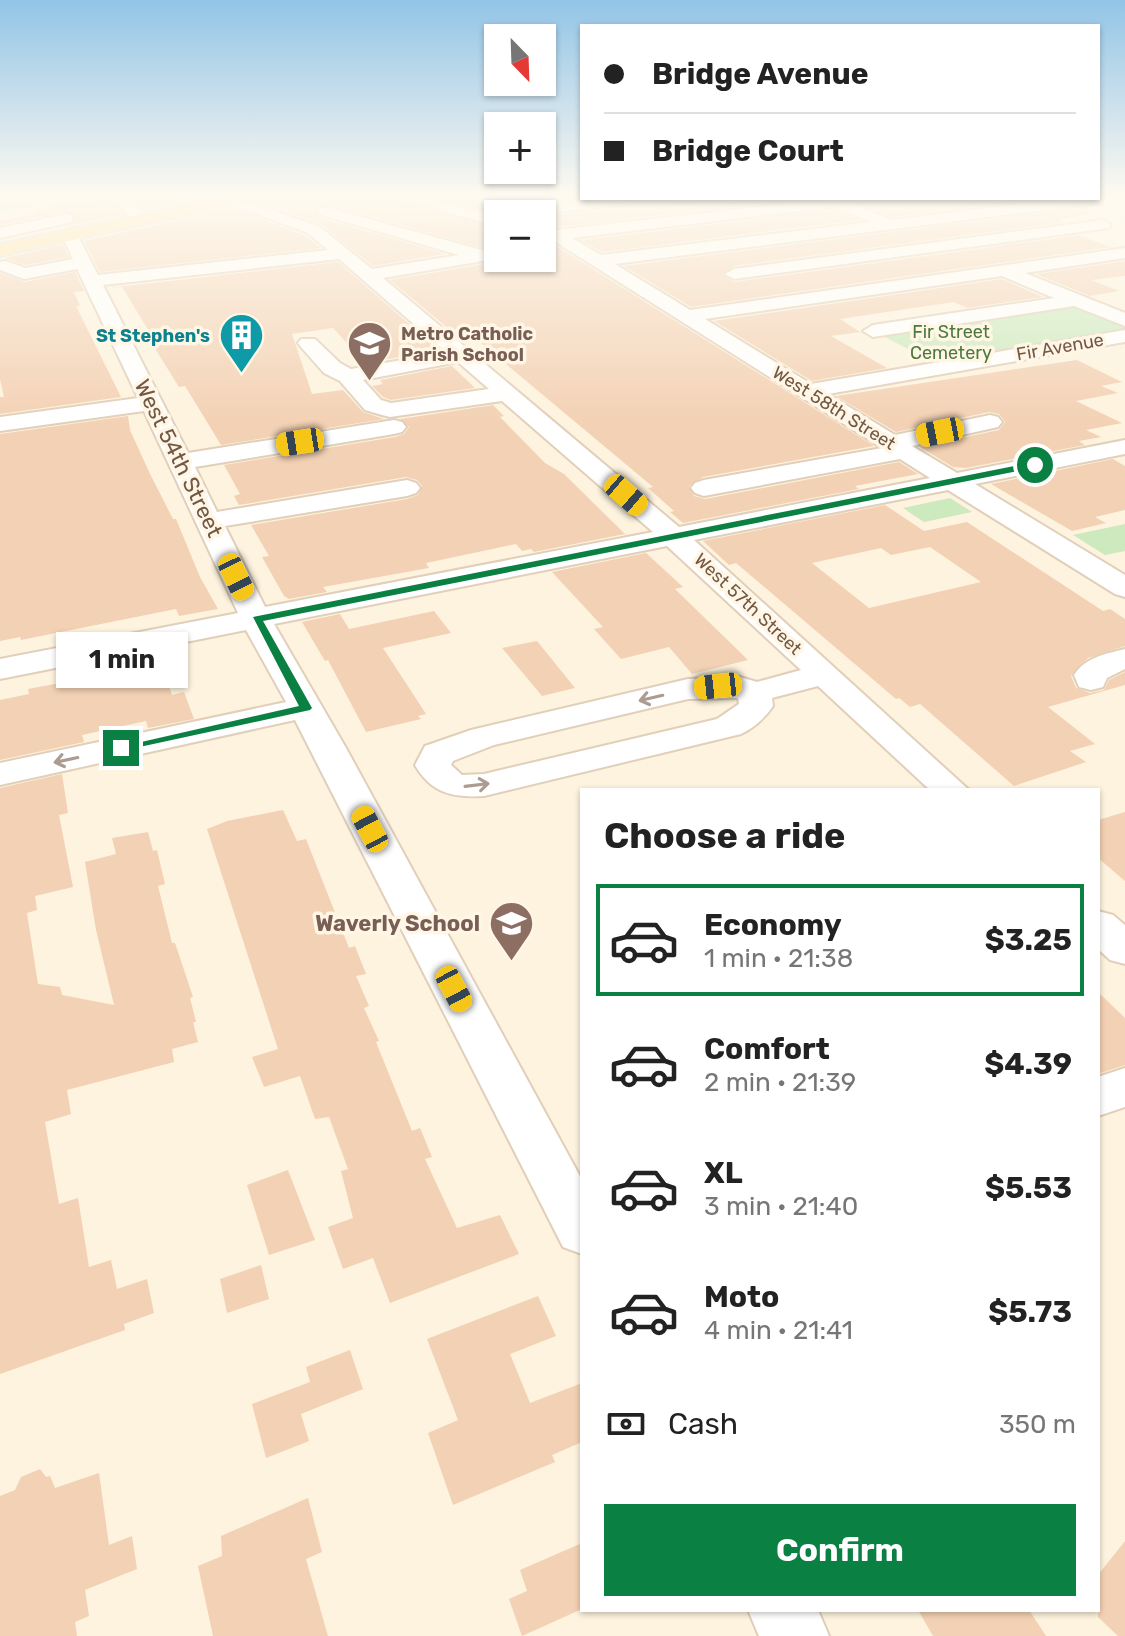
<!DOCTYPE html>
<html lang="en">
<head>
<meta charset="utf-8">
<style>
  body { margin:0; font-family:Rubik,sans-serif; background:#f2f2f2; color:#222; height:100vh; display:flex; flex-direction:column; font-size:30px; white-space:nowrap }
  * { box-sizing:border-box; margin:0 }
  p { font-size:26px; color:#767676 }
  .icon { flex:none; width:44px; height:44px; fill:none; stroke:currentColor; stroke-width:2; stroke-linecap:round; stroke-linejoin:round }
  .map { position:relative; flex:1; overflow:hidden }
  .side { position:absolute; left:580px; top:788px; width:520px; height:824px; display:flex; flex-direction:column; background:#fff; border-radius:0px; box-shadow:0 2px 6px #0004 }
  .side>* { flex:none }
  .top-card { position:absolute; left:580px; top:24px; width:520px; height:176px; border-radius:0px; box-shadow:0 2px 6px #0004; display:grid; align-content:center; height:176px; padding:0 24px; background:#fff }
  .needle { width:52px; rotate:157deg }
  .fabs { position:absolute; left:484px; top:24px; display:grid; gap:16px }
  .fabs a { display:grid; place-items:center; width:72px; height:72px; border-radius:0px; background:#fff; box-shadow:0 2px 6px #0004; font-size:40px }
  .end { position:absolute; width:36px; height:36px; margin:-18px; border:10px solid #0b8043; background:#fff; box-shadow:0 0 0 4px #fff }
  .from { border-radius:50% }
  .bubble { position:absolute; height:56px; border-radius:0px; background:#fff; box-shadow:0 2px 6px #0004; font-size:26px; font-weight:700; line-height:56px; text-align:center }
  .car { position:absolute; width:24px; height:48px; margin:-24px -12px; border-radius:10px; box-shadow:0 0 6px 2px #0007; background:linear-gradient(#f5c518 24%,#345 0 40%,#f5c518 0 76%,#345 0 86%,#f5c518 0) }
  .top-card b { display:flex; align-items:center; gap:28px; height:76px; font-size:30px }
  .top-card b+b { border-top:2px solid #e0e0e0 }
  .top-card i { width:20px; height:20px; background:#222 }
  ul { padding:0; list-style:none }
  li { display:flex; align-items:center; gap:24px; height:112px; margin:0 16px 12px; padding:0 8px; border:4px solid transparent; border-radius:0px }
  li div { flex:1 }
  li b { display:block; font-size:30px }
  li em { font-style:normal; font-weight:700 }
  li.active { border-color:#0b8043 }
  li>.icon { width:72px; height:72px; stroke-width:1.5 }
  h2 { padding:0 24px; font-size:36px; line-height:96px }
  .pay { display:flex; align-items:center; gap:20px; height:88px; padding:0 24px; font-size:30px }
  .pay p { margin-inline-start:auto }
  .button { display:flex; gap:16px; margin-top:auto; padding:16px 24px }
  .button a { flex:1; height:92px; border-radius:0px; background:#0b8043; color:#fff; font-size:32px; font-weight:700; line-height:92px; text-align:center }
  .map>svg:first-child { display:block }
  .green { fill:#cceabd }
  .building { fill:#f3d1b4; fill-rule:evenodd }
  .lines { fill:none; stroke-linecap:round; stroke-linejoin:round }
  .minor-casing { stroke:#e1cfba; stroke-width:4 }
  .major-casing { stroke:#e0dad6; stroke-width:4 }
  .minor { fill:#fff; fill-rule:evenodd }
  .major { fill:#ffdd93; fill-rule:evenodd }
  .rail { stroke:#b59ec5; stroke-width:3; stroke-dasharray:5 4; stroke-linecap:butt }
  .oneway { stroke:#ab9b90 }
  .route { fill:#0b8043 }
  .labels { text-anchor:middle; stroke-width:7; stroke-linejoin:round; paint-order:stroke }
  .far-park-label { font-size:18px; fill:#4c7a3d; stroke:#fff6e5 }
  .far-education-label { font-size:18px; font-weight:bold; fill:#785e54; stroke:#fff6e5; text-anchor:start }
  .far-culture-label { font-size:18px; font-weight:bold; fill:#0d838f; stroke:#fff6e5; text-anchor:end }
  .far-street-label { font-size:18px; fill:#735846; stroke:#fff6e5 }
  .street-label { font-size:22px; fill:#735846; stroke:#fff6e5 }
  .education-label { font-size:22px; font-weight:bold; fill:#785e54; stroke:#fff6e5; text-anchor:end }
</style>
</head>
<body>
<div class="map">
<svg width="1125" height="1636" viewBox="0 0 1125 1636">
  <rect width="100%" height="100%" fill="#fdf3de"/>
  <g class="green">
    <path d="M33,196h102l1,2 -136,13v-12z"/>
    <path d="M1076,300l49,20v16l-182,31 -70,-36z"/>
    <path d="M950,498l22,14 -48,10 -21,-14z"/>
    <path d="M1125,524v27l-20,4 -32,-20z"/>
  </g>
  <g class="building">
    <path d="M133,196h75l-65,14z"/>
    <path d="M261,196h123l114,33v29h44v-18l8,2 324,204 -171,31 -14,9 5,10 11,3 194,-37 19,12 -63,12 4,3 -176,34 -13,-11 4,-1 -26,-23 5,-1 -184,-154 -7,7 -72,-60 94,-16 11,-7 -4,-7 -161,-45 -13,1 1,11 127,37 -72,12 -51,-41 -67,-24z"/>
    <path d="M428,196h146l4,2 -78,8 -8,6z"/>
    <path d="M715,198h95l-254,29 -14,-3v-7z"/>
    <path d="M860,198h185l-153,19 -32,-13z"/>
    <path d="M114,200l9,14 -105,23 55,-12 1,-11 -9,-3 -65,14v-4l35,-7 -3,-5z"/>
    <path d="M1088,207l1,7 -31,6 6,2 -330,44 -12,9 12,7 355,-48 -11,1 33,12 -420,60 -67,-41z"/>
    <path d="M233,208l73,28 15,12 -221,24 -16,-31z"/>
    <path d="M835,210l24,10 -257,32 -21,-12z"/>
    <path d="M63,245l6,12 -43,8 -21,-7z"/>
    <path d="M1125,261v15l-34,4 28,11 -29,5 -54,-22z"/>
    <path d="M338,262l101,88 -74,13 -32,-35 -41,6 20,60 31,-4 20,22 21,7 -163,26 -36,-59 -6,1 -30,-48 4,-1 -29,-48 -2,-3 -14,1z"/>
    <path d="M75,272l9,19 -10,1 6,14h-4l45,91 -121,17v-17h4l-4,-18v-106l25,9z"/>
    <path d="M1002,279l41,18 -76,11 -13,-6 -114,17 20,13 -29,4 56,32 -75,13 -98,-60z"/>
    <path d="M1077,360l45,22 -21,4 17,7 -42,8 46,22 -36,7 15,7 -22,4 6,4 -119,23 -13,-1 -33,-20 79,-17 6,-8 -6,-8 -10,-2 -93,20 -60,-36z"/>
    <path d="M452,366l23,22 -84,12 -8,-3 -11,-11 11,-2 -3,-4z"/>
    <path d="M493,405l11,11 -4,1 45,46 19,11 61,60 -91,18 -3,-3 -9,2 -6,-7 -90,19 3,5 -106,19 4,5 -38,7 -5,-3 -22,-39 7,-1 -18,-31 156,-26 11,-4 4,-9 -5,-6 -11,-3 -167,28 -5,-9 6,-2 -16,-29 171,-28 9,-3 5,-7 -9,-8z"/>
    <path d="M128,416l2,14 20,44 23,45h3l24,58 18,32 -39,7 -3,-7 -155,31 -1,-3 -20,4v-207z"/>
    <path d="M1113,459l12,7v44l-30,7 11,6 -34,8 -81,-47z"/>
    <path d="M885,505l39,26 43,-9 136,89 7,-2 15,10v27l-37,12 -17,18 5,12 14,5 14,-3 5,-10 16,-8v13l-77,22 47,37 -25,7 16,11 -72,24 -94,-82 -10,3 -11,-9 -3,1 -160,-136 -7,2 -26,-24zM930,547l51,35 -112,26 -57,-45 69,-15 10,7z"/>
    <path d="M646,553l37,34 -8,2 73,71 -56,14 -23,-27 -48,12 -27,-30 9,-2 -51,-55z"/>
    <path d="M434,611l17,22 -68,15 43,66 -8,2 3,3 -55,13 -38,-72 -3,1 -23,-39 38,-8 9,15z"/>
    <path d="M537,641l38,47 -33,8 -40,-48z"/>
    <path d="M161,664l11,31 12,-3 10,27 -46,9 -2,-7 -64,14 2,7 -84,18v-60l29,-6 -1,-5z"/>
    <path d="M62,774l6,39 -9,2 14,72 -38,9 2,14 -10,3 11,71 22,3 2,8 52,10 -18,-75 -11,-68 31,-8 -4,-16 36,-6 5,19 4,-1 8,34 -7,2 14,57h3l18,54 -3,1 6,24h-3l5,20 -26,7 2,13 -107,28 4,24 -26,8 14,82 19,-6 11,69 22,-7 6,29 30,-10 7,34 -30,11 1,6 -125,44v-586z"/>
    <path d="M283,810l14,31 9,-2 43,109 6,-2 11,28 -10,2 13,30 -5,2 15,33 -3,1 4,10 32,79 8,-3 12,29 -7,2 32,69 43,-13 19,39 -129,49 -17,-45 -30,11 -15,-42 25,-9 -12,-47 7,-2 -19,-52 -14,2 -15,-43 -36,11 -12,-30 26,-8 -71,-220 20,-8z"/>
    <path d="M1125,812v69l-27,-23v-38z"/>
    <path d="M1098,992l27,26v47l-27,9z"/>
    <path d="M288,1170l27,70 -46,15 -22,-70z"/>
    <path d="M261,1265l8,34 -42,14 -7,-34z"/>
    <path d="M538,1296l18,40 -46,18 20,49 52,-20v59l-30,13 3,7 -102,43 -25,-72 30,-13 -31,-81z"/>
    <path d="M350,1350l13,39 -62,25 8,27 -43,17 -14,-54 58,-22 -4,-15z"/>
    <path d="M40,1469l6,8 4,-1 5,12 44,-15 10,72 23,-9 5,33 -52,21 4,26 -14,6 2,14h-77v-140l15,-6 6,-13z"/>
    <path d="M308,1498l14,54 -16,7 22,77h-115l-15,-70 24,-10 -1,-20z"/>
    <path d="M1125,1541v95h-7l-20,-19v-42z"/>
    <path d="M582,1543v66l-60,27 -13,-37 18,-8 -7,-21z"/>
    <path d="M918,1610h111l17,26h-113z"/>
  </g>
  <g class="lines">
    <defs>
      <g id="minor">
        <path d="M230,196l90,31 52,42 87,-14 -140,-41v-6h10l160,44 3,4 -9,5 -100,17 296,249 251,-49 -30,-19 -196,37 -9,-3 -4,-5 4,-5 9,-3 178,-32 -331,-209 -9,-2v-10l14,3 263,-30 -1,-2h38l3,3 -4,4 37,15 177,-22 56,-2 -3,4 -507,64 75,46 435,-62v10l-100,15 100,40v13l-51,-20 -201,31 -10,-6 10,-6 181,-27 -52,-22 -297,43 106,65 314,-54v12l-297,52 67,41 95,-20 8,2 4,5 -4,5 -86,19 45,27 168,-33v14l-150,30 150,91v22l-10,-3 -167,-104 -254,50 275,250h-39l-112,-104 -46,12 1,8c-9,13 -18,21 -32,28l-257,62c-31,2 -53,-3 -69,-31l10,-19 46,-16 217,-51 52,-2 17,5 44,-12 -134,-124 -393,78 72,124 236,432v74l-19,-7 -268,-527 -295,65v-22l286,-61 -40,-72 -246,49v-20l238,-46 -94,-202 -144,20v-14l138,-19 -61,-129 -53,10 -24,-9v-8l5,-1 21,7 47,-9 -11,-23 8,-5 8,5 20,39 230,-25 -20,-17 -80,-30 -3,-3zM835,207l36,15 -270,33 -29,-17zM339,259l107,93 -95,17 -11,-6 -25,-24h-14l-3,4 3,4 23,26 16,8 25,29 17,5 8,2 112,-16 151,131 -388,75 -40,-81 182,-30 9,-3 4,-5 -4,-5 -9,-3 -190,32 -22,-45 199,-33 8,-2 4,-5 -4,-5 -8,-2 -206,33 -85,-168zM458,362l31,27 -98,14 -10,-3 -18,-20zM738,698l1,6 -22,15 -233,55 -22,1 -11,-10 2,-4 41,-16 194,-46z"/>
        <path d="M387,196h27l79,19 7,-6 107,-11h50l-7,4 -108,12h-44v12z"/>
        <path d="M120,197h10l17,23 -2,3h-12l-16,-23z"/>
        <path d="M66,214l6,2v6l-72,16v-10z"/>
        <path d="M1103,220l8,5 -2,3 -375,51 -9,-5 9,-5z"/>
        <path d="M1125,649v20l-18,9 -4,9 -12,3 -12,-3 -5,-12c12,-18 31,-21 51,-26z"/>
        <path d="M1098,911l15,4 12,10v39l-15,-4 -12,-11z"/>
        <path d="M1125,1068v39l-27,9v-39z"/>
        <path d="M748,1610h70l11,26h-70z"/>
      </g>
      <path id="major" d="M224,196h34l-8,5 -250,55v-12z"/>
    </defs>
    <use href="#minor" class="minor-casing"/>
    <use href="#major" class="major-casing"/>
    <use href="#minor" class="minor"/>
    <use href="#major" class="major"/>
    <path class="rail" d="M0,199l33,-3"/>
  </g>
  <defs><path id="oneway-shaft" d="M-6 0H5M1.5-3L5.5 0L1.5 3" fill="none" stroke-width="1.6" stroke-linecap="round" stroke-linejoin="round" transform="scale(2)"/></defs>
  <g class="oneway">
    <use href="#oneway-shaft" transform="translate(651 698) rotate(167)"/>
    <use href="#oneway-shaft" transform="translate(66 760) rotate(168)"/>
    <use href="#oneway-shaft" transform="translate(477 785) rotate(-7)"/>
  </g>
  <linearGradient id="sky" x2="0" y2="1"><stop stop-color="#92c4e7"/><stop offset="0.46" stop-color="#fefaf0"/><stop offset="1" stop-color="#fefaf0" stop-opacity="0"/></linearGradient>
  <rect width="1125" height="425" fill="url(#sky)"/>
  <path class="route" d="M1035,462l3,5 -775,154 49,87 -2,2 -189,41 -6,-3 184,-42 -46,-89z"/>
  <defs>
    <symbol id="building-pin" viewBox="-11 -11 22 30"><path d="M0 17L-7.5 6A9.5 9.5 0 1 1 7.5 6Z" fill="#0f9aa8" stroke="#fff6e5"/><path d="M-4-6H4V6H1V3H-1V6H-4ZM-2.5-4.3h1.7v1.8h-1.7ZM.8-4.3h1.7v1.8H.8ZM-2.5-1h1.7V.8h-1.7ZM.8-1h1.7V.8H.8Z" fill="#fff"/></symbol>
    <symbol id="school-pin" viewBox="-11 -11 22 30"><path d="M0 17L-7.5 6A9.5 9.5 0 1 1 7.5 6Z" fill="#8d6e63" stroke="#fff6e5"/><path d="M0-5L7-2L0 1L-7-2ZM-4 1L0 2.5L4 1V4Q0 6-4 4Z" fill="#fff"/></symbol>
  </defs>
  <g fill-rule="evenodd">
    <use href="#building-pin" x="216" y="310" width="51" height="69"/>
    <use href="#school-pin" x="344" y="318" width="51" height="69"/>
    <use href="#school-pin" x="486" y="898" width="51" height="69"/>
  </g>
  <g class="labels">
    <g class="far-park-label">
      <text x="951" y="338">Fir Street<tspan x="951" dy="21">Cemetery</tspan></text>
    </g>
    <g class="far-education-label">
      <text x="401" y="340">Metro Catholic<tspan x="401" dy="21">Parish School</tspan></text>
    </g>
    <g class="far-culture-label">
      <text x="210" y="342">St Stephen's</text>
    </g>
    <g class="far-street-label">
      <text transform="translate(1060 347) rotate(-10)" y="6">Fir Avenue</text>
      <text transform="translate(834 408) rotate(32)" y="6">West 58th Street</text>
      <text transform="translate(748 604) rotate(43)" y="6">West 57th Street</text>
    </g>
    <g class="street-label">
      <text transform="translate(179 458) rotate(64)" y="8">West 54th Street</text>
    </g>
    <g class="education-label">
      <text x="480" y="931">Waverly School</text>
    </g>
  </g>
</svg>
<div class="fabs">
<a><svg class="needle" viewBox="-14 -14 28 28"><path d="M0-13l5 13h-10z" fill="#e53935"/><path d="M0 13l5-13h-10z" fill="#767676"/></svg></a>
<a>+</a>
<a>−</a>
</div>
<i class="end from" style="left:1035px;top:465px"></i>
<i class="end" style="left:121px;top:748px"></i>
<div class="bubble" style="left:56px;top:632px;width:132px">1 min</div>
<i class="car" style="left:940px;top:432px;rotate:259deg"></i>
<i class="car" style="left:300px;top:442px;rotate:261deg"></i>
<i class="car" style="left:626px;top:495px;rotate:131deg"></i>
<i class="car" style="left:236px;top:577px;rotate:154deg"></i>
<i class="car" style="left:718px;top:686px;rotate:264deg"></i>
<i class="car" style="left:370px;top:829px;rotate:332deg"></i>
<i class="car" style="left:454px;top:989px;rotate:152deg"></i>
<div class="top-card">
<b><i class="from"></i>Bridge Avenue</b>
<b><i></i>Bridge Court</b>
</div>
<section class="side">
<h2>Choose a ride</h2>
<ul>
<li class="active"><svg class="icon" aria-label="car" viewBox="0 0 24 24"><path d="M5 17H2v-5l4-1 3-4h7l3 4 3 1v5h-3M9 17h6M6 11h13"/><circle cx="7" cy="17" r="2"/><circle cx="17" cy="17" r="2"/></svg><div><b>Economy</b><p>1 min · 21:38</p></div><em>$3.25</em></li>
<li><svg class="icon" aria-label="car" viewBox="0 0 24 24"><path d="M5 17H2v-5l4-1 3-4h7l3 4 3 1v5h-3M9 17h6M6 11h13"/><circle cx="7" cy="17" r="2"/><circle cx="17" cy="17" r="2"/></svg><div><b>Comfort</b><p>2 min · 21:39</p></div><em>$4.39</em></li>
<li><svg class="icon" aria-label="car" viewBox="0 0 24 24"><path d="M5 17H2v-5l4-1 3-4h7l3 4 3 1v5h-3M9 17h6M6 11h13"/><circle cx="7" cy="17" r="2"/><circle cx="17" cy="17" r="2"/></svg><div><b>XL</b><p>3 min · 21:40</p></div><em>$5.53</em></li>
<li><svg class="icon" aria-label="car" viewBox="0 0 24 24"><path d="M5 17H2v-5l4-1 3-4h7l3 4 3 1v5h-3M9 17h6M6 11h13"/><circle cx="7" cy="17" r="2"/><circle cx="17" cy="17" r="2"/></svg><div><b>Moto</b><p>4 min · 21:41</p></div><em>$5.73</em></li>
</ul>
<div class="pay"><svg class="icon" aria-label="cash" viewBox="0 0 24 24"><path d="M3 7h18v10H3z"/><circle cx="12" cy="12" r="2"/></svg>Cash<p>350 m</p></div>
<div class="button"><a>Confirm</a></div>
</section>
</div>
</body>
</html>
